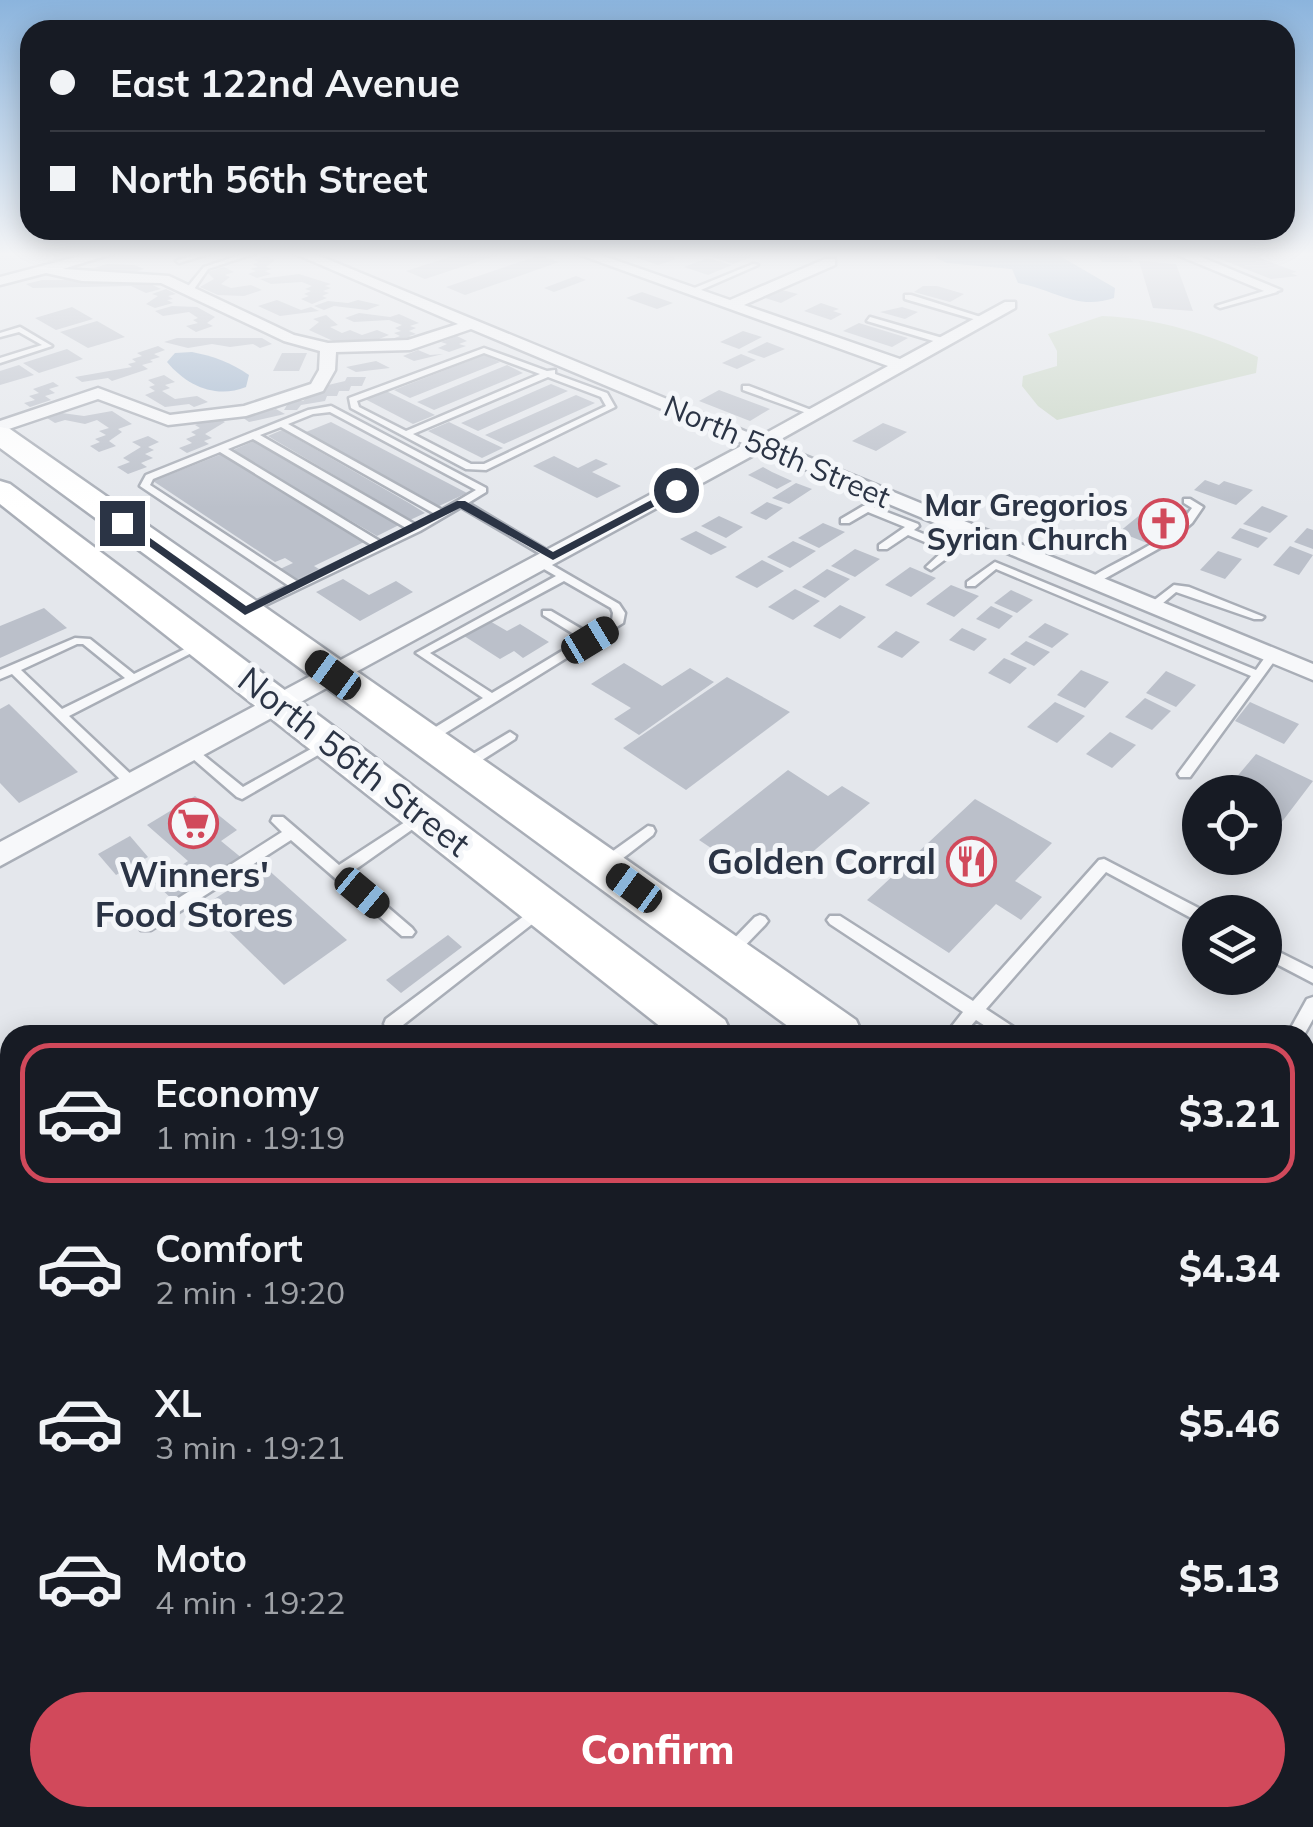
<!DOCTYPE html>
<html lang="en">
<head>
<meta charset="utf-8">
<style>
  body { margin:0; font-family:Mulish,sans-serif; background:#20242c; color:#f1f3f6; height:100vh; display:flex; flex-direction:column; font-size:38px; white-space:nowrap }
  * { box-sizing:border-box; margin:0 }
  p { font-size:32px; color:#9ea1a6 }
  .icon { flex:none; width:55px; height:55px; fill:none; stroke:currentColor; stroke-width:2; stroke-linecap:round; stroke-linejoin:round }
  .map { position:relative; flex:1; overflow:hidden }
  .drawer { position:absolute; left:0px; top:1025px; width:1315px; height:802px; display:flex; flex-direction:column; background:#171b24; border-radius:30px 30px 0 0; box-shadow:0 5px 25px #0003 }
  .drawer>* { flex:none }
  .top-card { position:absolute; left:20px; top:20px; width:1275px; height:220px; border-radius:30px; box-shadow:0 5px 25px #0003; display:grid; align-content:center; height:220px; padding:0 30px; background:#171b24 }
  .tools { position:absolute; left:1182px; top:775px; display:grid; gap:20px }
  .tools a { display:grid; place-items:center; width:100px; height:100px; border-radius:50%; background:#171b24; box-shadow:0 5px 25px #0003; font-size:50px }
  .end { position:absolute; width:45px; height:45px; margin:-22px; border:12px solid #2b3445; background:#fff; box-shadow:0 0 0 5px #fff }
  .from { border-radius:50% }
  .car { position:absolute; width:30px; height:60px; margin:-30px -15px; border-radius:12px; box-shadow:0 0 8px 2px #0007; background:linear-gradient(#222 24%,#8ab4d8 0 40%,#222 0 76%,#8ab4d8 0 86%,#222 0) }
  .top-card b { display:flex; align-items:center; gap:35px; height:95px; font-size:38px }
  .top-card b+b { border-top:2px solid #363941 }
  .top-card i { width:25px; height:25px; background:#f1f3f6 }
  ul { padding:18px 0 0; list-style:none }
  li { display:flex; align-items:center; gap:30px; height:140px; margin:0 20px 15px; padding:0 10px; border:5px solid transparent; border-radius:30px }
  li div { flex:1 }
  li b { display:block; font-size:38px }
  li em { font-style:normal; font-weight:800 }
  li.on { border-color:#d1495b }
  li>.icon { width:90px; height:90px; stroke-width:1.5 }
  .button { display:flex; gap:20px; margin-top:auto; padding:20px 30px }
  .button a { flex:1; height:115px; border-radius:60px; background:#d1495b; color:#fff; font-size:40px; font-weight:800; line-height:115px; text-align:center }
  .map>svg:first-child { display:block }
  .green { fill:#c9d6c5 }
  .water { fill:#9fb4cc }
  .building { fill:#bbc0ca }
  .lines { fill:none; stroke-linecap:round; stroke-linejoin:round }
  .service-casing { stroke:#a9aeb7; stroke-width:5 }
  .minor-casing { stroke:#a9aeb7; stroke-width:5 }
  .secondary-casing { stroke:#a9aeb7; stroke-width:5 }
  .service { fill:#f7f8fa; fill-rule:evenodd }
  .minor { fill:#f7f8fa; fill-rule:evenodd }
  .secondary { fill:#fff; fill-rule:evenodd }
  .route { fill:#2b3445 }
  .labels { text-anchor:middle; stroke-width:10; stroke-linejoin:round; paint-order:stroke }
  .far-street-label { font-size:30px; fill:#2b3445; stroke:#f4f6f9 }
  .far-poi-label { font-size:30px; font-weight:bold; fill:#2b3445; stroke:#f4f6f9; text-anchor:end }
  .street-label { font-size:35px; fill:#2b3445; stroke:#f4f6f9 }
  .poi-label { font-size:35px; font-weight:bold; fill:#2b3445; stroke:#f4f6f9; text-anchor:end }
</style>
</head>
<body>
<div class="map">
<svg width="1313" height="1827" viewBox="0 0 1313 1827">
  <rect width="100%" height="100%" fill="#e4e7ec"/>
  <path class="green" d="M1102,316c55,2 107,18 156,41l-2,16 -199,47 -19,-14 -16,-20 1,-10 34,-10v-15l-9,-17z"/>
  <g class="water">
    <path d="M936,252h117l62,36 -1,10c-37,13 -61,-9 -96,-15l-6,-14 -65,-6 -11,-5z"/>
    <path d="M192,352c21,4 40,11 57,23l-3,12c-30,12 -59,-1 -79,-25l8,-9z"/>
  </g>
  <g class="building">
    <path d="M465,252l39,1 -79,26 -19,-8z"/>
    <path d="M649,252h19l8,7 -18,6 -23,-8z"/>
    <path d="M720,252h26l10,3 -23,9 -24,-8z"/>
    <path d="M1094,252h30l9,10h-31z"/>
    <path d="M1202,252h41l54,20 -6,1 7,3 -27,3z"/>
    <path d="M540,255l19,7 -94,33 -19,-8z"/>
    <path d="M266,256l9,4 -9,7 6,2 -7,2 6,3 -14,4 -9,-4 8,-3 -6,-2 8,-2 -6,-3 7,-2 -5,-2z"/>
    <path d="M708,258l24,7 -24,10 -24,-8z"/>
    <path d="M1139,261l37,3 17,47 -40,-3z"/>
    <path d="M107,264l27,1 10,4 -15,5 -35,-6z"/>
    <path d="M224,267l10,5 -9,3 5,2 -9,7 10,4 20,-3 11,5 -18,6 -26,-1 -18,-8 14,-8 -7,-7z"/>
    <path d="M299,274l32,10 -6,2 6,2 -8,3 6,2 -7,3 5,2 -15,6 -11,-5 8,-3 -5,-2 7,-3 -6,-2 7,-3 -10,-4 -31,2 -11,-5z"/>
    <path d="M576,276l10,4 -32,12 -10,-4z"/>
    <path d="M42,280h100l19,9 -15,4 -15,-7 -98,2 -7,-4z"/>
    <path d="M923,286h14l27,8 -14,8 -36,-10z"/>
    <path d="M166,289l10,5 -8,2 5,3 -6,1 6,3 -18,5 -9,-4 12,-8 -6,-2z"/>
    <path d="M782,290l16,4 -17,9 -16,-5z"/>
    <path d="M642,292l31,11 -16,6 -31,-11z"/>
    <path d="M277,300l24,10 10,-3 8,4 -39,5 -22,-10z"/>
    <path d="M358,300l22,5 -13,5 -33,-4 -10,4 -10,-4 14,-5 20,2z"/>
    <path d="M821,303l18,6 -6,2 9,3 -11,6 -27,-9z"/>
    <path d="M172,306l25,1 18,10 -8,6 6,3 -17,6 -10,-6 12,-3 -5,-3 5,-2 -9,-6 -26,4 -8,-5z"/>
    <path d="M72,307l21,12 -37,11 -21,-12z"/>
    <path d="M902,307l16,5 -13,7 -25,-7z"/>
    <path d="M359,313l31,4 9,-3 20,9 -9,3 6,2 -7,3 7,3 -7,2 6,3 -13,5 -10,-5 8,-3 -6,-3 7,-2 -6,-3 7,-3 -13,-5 -35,2 -9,-4z"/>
    <path d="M326,315l12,10 -8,2 12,6 8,-3 12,5 15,-5 12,5 -15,6h-41l-24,-11 10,-8 -6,-3z"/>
    <path d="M97,321l28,16 -37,11 -28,-16z"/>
    <path d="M859,323l49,15 -16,9 -49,-16z"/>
    <path d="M743,331l19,6 -23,12 -19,-7z"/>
    <path d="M457,336l10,5 -8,3 7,2 -17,6 -11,-4 9,-4 -6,-2z"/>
    <path d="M177,338h85l10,6 -12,4 -7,-4 -23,3 -18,-3 -24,4 -24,-6z"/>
    <path d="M767,342l18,7 -21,9 -17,-6z"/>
    <path d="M158,346l7,4 -11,4 6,3 -10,3 3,2 -11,3 6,4 -36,12 -4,-3 -26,4 -7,-5 57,-10 -4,-3 8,-2 -4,-3 10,-3 -5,-3z"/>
    <path d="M67,349l16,10 -44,14 -16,-10z"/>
    <path d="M418,350l12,5 13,-1 -29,7 -11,-5z"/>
    <path d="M282,353h25l-8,18h-26z"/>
    <path d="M741,354l15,6 -19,9 -15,-6z"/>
    <path d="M484,355l16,7 -90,36 -16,-8z"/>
    <path d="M376,361l14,7 -34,4 -10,-5z"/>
    <path d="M19,365l15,10 -34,10v-14z"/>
    <path d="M507,365l16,8 -89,37 -17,-8z"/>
    <path d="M164,375l11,7 -10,3 5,3 -8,3 13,8 22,-3 11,6 -14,5 -5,-3 -24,3 -20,-12 10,-4 -6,-4 6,-2 -7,-5z"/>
    <path d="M347,377h19l-4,9h-11l-2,5h-10l-2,5h-10l-2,5 -24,4 -4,5h-13l6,-10 13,1 10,-9h9l2,-6 21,-5z"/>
    <path d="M53,382l6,4 -10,3 6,4 -10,3 6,4 -21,7 -6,-4 11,-3 -6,-4 10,-3 -6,-4z"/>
    <path d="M551,384l17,7 -90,40 -17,-8z"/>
    <path d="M719,390l51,19 -20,12 -51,-20z"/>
    <path d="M386,391l33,16 16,8 -22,9 -48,-25z"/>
    <path d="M576,395l19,8 -91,41 -19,-9z"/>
    <path d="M276,409l9,5 -36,8 -7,-5z"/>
    <path d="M112,411l20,13 -14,5 4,3 -13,9 7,5 -17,6 -9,-6 10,-4 -5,-3 11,-4 -7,-4 10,-3 -12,-8 -12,4 -20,-4 -10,3 -8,-5 15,-5 22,3z"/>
    <path d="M216,417l9,5 -20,12 7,4 -8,3 5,3 -22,9 -8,-5 13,-5 -6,-4 10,-4 -5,-3 9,-4 -5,-3z"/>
    <path d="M331,422l136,71 -28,13 -133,-74z"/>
    <path d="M449,422l37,18 17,8 -21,10 -54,-27z"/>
    <path d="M883,423l24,9 -31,19 -24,-10z"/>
    <path d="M282,430l127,73 16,10 -15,7 -142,-84z"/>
    <path d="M148,436l11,6 -11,5 6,3 -9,4 8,4 -12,5 6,4 -19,7 -11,-7 13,-5 -7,-4 18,-11 -9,-5z"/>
    <path d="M254,441l147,83 -24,12 -146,-85z"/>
    <path d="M222,454l142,88 -50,24 5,3 -23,11 -16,-11 13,-6 -8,-5 -10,4 -122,-81z"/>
    <path d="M554,456l24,12 18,-9 12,5 -16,8 29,14 -24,12 -64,-32z"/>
    <path d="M763,467l9,5 20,9 -15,8 -29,-14z"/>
    <path d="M1205,480l14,5 5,-4 29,9 -17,15 -42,-15z"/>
    <path d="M796,483l16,6 -23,15 -17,-6z"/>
    <path d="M1158,500l32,11 -38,34 -33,-13z"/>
    <path d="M767,502l16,6 -17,12 -16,-7z"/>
    <path d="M1262,506l26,10 -18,17 -27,-9z"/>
    <path d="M719,516l24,11 -17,11 -25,-12z"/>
    <path d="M823,523l22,9 -26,16 -21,-10z"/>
    <path d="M1240,528l28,10 -10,10 -27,-10z"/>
    <path d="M1307,528l6,2v19l-19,-7z"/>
    <path d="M696,531l31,16 -16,8 -31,-16z"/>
    <path d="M793,541l23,10 -26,17 -23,-11z"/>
    <path d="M1290,546l23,9 -14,20 -26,-10z"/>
    <path d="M855,549l25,10 -25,18 -24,-11z"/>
    <path d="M1218,551l24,8 -17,20 -25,-9z"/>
    <path d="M762,560l22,11 -27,17 -22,-11z"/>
    <path d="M910,567l26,11 -25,19 -26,-12z"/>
    <path d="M827,569l23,10 -25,19 -23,-11z"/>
    <path d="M343,579l26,16 27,-14 17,11 -53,29 -44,-29z"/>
    <path d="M951,585l28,11 -25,21 -28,-13z"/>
    <path d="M795,589l25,12 -27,19 -25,-13z"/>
    <path d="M1011,590l22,10 -16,13 -23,-10z"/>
    <path d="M840,605l26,12 -26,22 -27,-13z"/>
    <path d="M991,606l22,10 -14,13 -23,-10z"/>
    <path d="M44,608l23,20 -67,30v-32z"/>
    <path d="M488,620l19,11 13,-7 29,18 -26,16 -9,-7 -14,8 -39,-25z"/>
    <path d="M1045,623l24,11 -17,14 -24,-11z"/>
    <path d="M962,628l25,11 -13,12 -25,-11z"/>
    <path d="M896,631l24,11 -18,16 -25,-11z"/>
    <path d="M1026,641l24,11 -16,14 -24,-12z"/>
    <path d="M1004,658l23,10 -17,16 -22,-11z"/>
    <path d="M624,663l38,23 28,-18 24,14 -75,53 -25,-16 17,-11 -40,-24z"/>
    <path d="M1081,670l28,12 -24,26 -28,-13z"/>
    <path d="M1166,671l30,14 -20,22 -30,-14z"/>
    <path d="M727,677l63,35 -104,78 -63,-42z"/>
    <path d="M1145,698l26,13 -19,19 -27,-13z"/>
    <path d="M1055,702l30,14 -28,27 -30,-16z"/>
    <path d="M1250,702l49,22 -15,20 -49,-23z"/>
    <path d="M9,704l69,68 -59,31 -19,-20v-74z"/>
    <path d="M1110,732l26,13 -24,23 -26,-14z"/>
    <path d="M1256,754l57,27 -48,63v-52h-41z"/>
    <path d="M788,770l40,26 14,-10 28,17 -88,75 -14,-10 -12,10 -57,-38z"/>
    <path d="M195,796l42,34 -16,11 22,18 -67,44 -21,-20 33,-22 -41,-36z"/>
    <path d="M975,799l77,44 -37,38 27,16 -21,23 -25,-16 -47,49 -82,-53z"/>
    <path d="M130,836l18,21 -32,18 -18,-21z"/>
    <path d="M265,867l82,73 -63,45 -81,-79z"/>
    <path d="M448,935l14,12 -61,46 -15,-13z"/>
    <path d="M0,1345l10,16v17l-10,8z"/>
    <path d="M10,1423v57l-10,-18v-31z"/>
    <path d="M10,1493v47l-10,-19v-19z"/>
    <path d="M206,1818h161l5,9h-166l-3,-6z"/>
  </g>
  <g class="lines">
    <defs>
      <g id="service">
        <path d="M204,252h11l-36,11 -3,-2z"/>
        <path d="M249,252h10l-51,17 -16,23 -7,-2 19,-23z"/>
        <path d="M753,264l5,1 -64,28 -7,-2z"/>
        <path d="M1274,288l3,4 -57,16 -4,-2z"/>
        <path d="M905,295h6l76,24 -7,2 -75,-22z"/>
        <path d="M870,317l76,22 1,2 -7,2 -73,-22z"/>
        <path d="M20,327l32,19 -52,17v-5l42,-13 -23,-13 -19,5v-4z"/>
        <path d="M484,348l63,23 8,-1v4l52,19 8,14 -129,63 -20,-1 -115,-61 -2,-10zM484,353l56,21 -134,57 -47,-24 -2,-6zM548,377l53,20 5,9 -122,58h-13l-58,-30z"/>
        <path d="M743,386h6l70,27 -7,2 -69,-25z"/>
        <path d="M331,406l155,82v4l-18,11 90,54 -9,2 -88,-52 -41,24 -171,82h-8v-4l48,-23 -149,-100 6,-11 162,-65zM330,412l146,78 -34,20 -154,-86 25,-10zM281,427l154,87 -19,11 -156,-90zM253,439l155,90 -27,13 -153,-93zM220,452l153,94 -75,36 -148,-97 3,-6z"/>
        <path d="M1184,499h6l13,8 -11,16 -25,21 -72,40h-8v-4c36,-24 80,-36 105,-72l-8,-5z"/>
        <path d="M863,506h8l47,18 1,2 -5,4 38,16 3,6 -24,18 -5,-3 18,-17 -36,-15 -21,14h-8v-4l26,-18 -37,-15 -19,11h-8v-4z"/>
        <path d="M537,561h8l74,43 6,9 -2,10 -192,119h-10l-1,-3 1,-3 62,-38 -67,-45 140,-77 -19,-11zM564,581l47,27 2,5 -1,8 -22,13 -39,-23h-8v4l39,24 -90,54 -62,-40z"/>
        <path d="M995,562l261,108 12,-17h8l2,3 -88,121h-10l-2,-3 2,-3 71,-95 -255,-107 -21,17h-8v-4z"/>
        <path d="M1174,585l15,2 75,30 -2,2h-8l-78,-27 -20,17h-8v-4z"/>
        <path d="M75,638l15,1 44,35 63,-31 4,-2 6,4 -138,71 68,64 2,3 -2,3h-10l-115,-112 -12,5v-9zM77,644h6l42,34 -63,31 -41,-39z"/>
        <path d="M510,732l6,4 -1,3 -47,30h-10l-2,-3 2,-3z"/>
        <path d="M327,740l6,4 -1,3 -90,52 -5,-2 -52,-45 1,-3h10l47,38z"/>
        <path d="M422,811l5,2 2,3 -2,3 -78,55 63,54 3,4 -3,4h-10l-111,-96 -140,90h-10l-3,-4 3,-4 141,-90 -11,-11 2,-4h10l56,48z"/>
        <path d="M648,826l5,1 2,4 -2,4 -44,34h-10l-2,-4 2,-4z"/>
        <path d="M1104,859l102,53h-6v10l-5,-2 -89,-48 -120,137 32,21 2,5h-21l-23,-15 -13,15h-18l18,-23 -133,-88 -3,-4 3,-4h10l133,85 126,-141z"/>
        <path d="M540,904l5,2 2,4 -2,4 -142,111 8,10h-19l-8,-11 2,-5z"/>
        <path d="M760,915l5,2 3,4 -3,4 -32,33h-10l-3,-4 3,-4 32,-33z"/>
        <path d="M1265,945l48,24v14l-48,-25z"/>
        <path d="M1313,997v22l-9,16h-17l20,-36z"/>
        <path d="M1305,1721l8,4v29l-8,-4z"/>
        <rect x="1089" y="1818" width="26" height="9"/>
        <path d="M1259,1818h26l-4,9h-26z"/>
      </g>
      <g id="minor">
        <path d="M95,252h23l-55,17 106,7 125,59 34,8 80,-3 50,-16 -167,-72h19l449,185 129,-71 -316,-114h20l138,48 95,-41h10v6l-91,40 156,54 105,-57h10v6l-241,135 539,221v16l-552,-229 -761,415v-24l745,-398 -274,-115 -61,21 -74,2 -1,18 -12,21 -77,25 -78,9 -70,-26 -98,33v-11l98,-33 72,27 74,-9 67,-22 8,-14 1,-19 -36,-10 -123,-58 -79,-2 -36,-8 -46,12v-8z"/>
        <path d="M1170,252h19l92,38 -12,3z"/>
      </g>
      <g id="secondary">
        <path d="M0,427l10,2 846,591 7,15h-63l-800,-587z"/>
        <path d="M0,481l10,3 715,536 7,15h-61l-671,-531z"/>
        <path d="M1305,1326l8,3v64l-8,-3z"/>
        <path d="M1305,1459l8,3v70l-8,-4z"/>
      </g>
    </defs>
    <use href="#service" class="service-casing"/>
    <use href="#minor" class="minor-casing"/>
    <use href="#secondary" class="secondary-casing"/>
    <use href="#service" class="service"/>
    <use href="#minor" class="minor"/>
    <use href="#secondary" class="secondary"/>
  </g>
  <linearGradient id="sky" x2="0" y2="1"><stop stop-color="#8bb4dd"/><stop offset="0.5" stop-color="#f3f4f6"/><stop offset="1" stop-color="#f3f4f6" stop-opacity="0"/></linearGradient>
  <rect width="1313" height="508" fill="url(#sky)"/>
  <path class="route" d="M676,487l4,6 -127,67 -93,-52 -215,107 -128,-92 9,-2 120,85 211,-105h8l88,51z"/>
  <defs>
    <symbol id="church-ring" viewBox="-11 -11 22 22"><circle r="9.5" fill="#f4f6f9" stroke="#d1495b" stroke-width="1.5"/><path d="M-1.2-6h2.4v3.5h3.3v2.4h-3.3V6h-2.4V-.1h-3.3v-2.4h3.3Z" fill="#d1495b"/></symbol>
    <symbol id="supermarket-ring" viewBox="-11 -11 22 22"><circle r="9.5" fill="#f4f6f9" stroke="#d1495b" stroke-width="1.5"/><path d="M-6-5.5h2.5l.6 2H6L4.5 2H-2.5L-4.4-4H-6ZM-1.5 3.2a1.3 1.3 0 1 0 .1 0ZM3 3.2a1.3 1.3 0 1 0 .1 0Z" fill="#d1495b"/></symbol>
    <symbol id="restaurant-ring" viewBox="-11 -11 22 22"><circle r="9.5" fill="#f4f6f9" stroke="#d1495b" stroke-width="1.5"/><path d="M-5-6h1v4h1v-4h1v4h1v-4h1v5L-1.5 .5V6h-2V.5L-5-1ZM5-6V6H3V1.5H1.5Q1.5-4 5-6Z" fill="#d1495b"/></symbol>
  </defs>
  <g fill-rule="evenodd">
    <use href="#church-ring" x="1136" y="496" width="55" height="55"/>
    <use href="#supermarket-ring" x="166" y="796" width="55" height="55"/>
    <use href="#restaurant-ring" x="944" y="834" width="55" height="55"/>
  </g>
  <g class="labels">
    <g class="far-street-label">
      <text transform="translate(777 452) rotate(23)" y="10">North 58th Street</text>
    </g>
    <g class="far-poi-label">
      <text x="1128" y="516">Mar Gregorios<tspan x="1128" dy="34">Syrian Church</tspan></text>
    </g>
    <g class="street-label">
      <text transform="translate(354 762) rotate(38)" y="12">North 56th Street</text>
    </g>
    <g class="poi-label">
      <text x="936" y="874">Golden Corral</text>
      <text x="194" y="887" text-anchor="middle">Winners'<tspan x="194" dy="40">Food Stores</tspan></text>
    </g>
  </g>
</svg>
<div class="tools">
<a><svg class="icon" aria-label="locate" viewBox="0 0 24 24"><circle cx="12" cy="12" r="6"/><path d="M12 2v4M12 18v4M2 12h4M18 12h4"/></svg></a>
<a><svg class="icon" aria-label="layers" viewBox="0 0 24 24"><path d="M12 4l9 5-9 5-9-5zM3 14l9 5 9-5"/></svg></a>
</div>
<i class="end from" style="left:676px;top:490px"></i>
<i class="end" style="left:122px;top:523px"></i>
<i class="car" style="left:590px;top:640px;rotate:59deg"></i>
<i class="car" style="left:333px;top:675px;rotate:306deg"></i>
<i class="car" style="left:634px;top:888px;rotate:306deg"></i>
<i class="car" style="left:362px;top:893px;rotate:130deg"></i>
<div class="top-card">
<b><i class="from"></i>East 122nd Avenue</b>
<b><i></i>North 56th Street</b>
</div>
<section class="drawer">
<ul>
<li class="on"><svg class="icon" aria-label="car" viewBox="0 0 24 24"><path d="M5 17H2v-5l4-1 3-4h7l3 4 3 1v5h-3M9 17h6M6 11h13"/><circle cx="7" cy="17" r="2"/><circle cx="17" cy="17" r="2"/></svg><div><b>Economy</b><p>1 min · 19:19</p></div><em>$3.21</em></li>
<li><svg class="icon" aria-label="car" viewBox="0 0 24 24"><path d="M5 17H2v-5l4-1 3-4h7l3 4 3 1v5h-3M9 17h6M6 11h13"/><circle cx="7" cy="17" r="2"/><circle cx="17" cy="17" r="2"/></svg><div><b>Comfort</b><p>2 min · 19:20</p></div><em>$4.34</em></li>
<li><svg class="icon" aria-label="car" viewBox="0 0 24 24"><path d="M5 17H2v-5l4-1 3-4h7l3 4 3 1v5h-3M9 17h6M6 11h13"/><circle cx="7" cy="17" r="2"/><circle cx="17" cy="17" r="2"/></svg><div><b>XL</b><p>3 min · 19:21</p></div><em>$5.46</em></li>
<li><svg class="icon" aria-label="car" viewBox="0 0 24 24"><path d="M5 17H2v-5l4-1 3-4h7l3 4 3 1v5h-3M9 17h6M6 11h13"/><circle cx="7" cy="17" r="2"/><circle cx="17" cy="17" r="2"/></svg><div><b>Moto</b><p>4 min · 19:22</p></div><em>$5.13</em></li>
</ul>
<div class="button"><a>Confirm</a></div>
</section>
</div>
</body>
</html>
